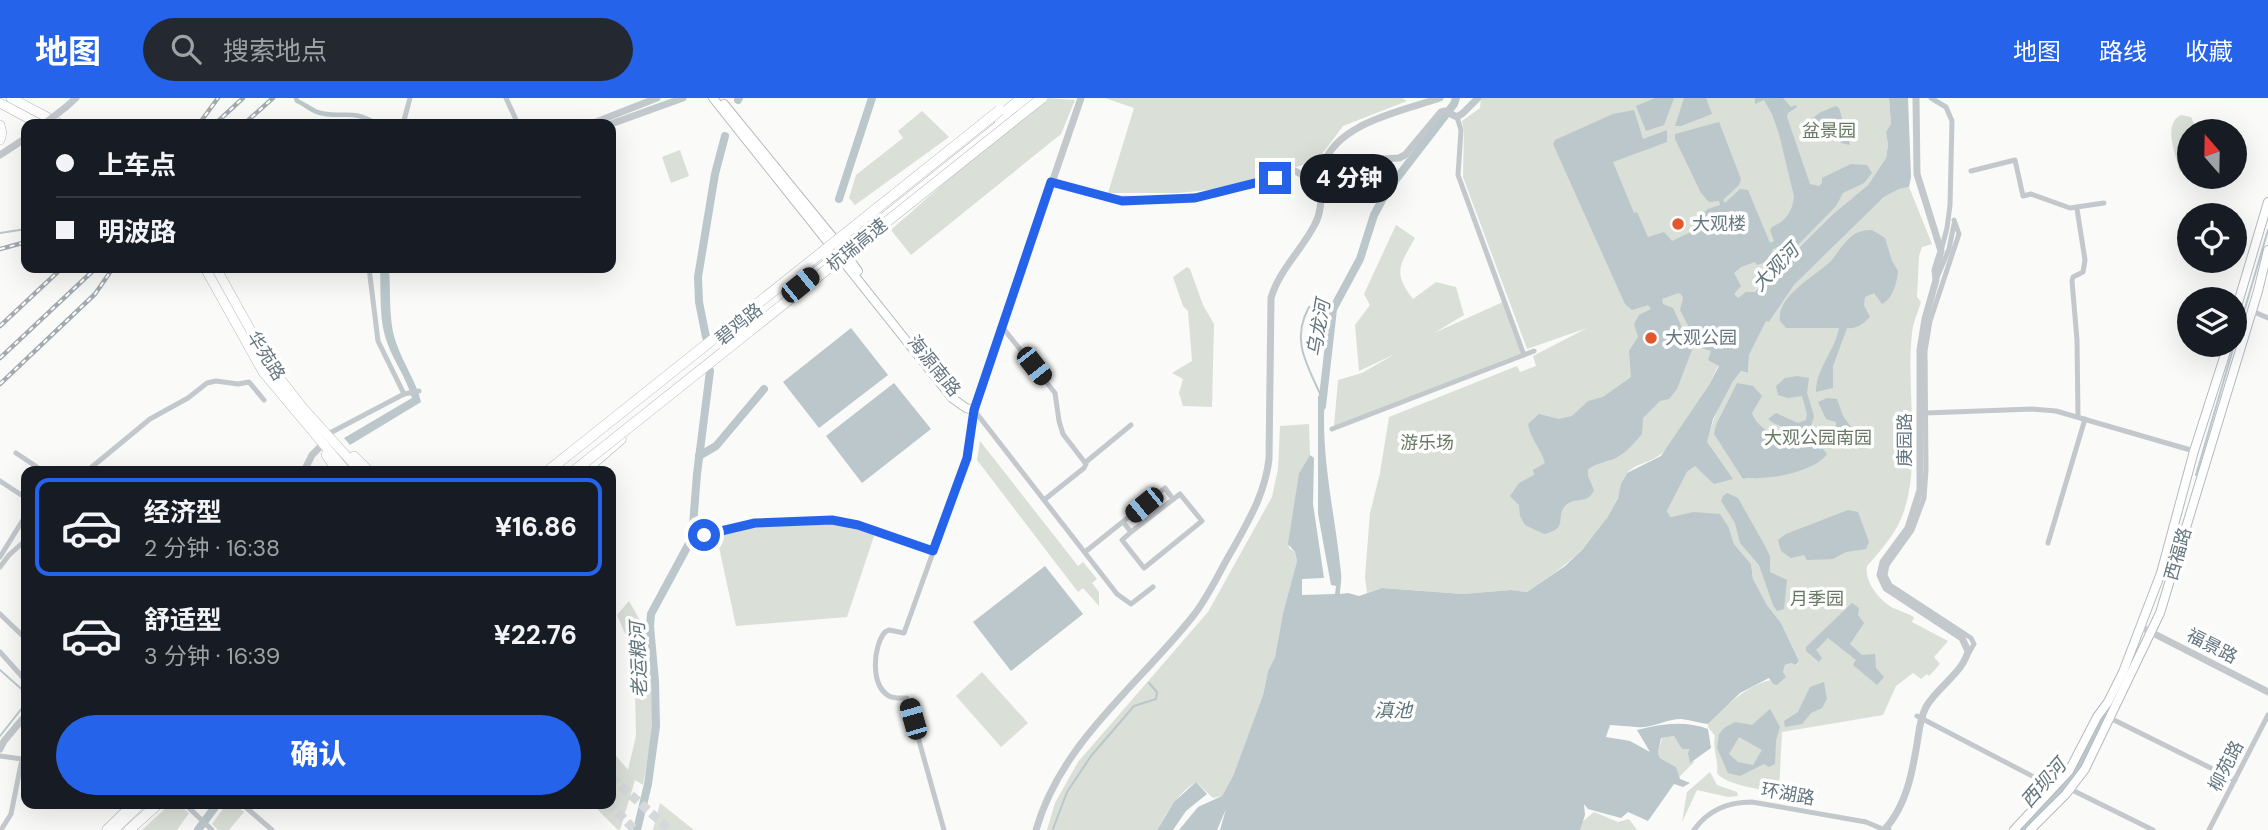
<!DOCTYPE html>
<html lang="zh">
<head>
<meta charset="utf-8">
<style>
  body { margin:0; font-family:"DM Sans","Noto Sans SC",sans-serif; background:#242831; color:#f1f3f6; height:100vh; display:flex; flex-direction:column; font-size:26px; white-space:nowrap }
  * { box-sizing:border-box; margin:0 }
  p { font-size:23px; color:#9ea1a6 }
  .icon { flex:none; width:38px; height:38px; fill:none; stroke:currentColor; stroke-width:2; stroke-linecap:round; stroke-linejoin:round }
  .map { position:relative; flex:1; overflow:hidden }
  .details { position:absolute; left:21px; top:368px; width:595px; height:343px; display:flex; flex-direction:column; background:#171b24; border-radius:14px; box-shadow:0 7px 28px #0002 }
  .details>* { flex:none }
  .top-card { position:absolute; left:21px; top:21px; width:595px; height:154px; border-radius:14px; box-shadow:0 7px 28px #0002; display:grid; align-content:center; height:154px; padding:0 35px; background:#171b24 }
  .needle { width:46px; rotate:340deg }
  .tools { position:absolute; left:2177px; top:21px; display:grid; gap:14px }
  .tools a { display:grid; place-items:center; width:70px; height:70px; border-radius:50%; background:#171b24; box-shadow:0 7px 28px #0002; font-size:35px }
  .end { position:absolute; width:32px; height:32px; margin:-16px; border:9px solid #2563eb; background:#fff; box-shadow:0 0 0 4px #fff }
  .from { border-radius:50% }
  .bubble { position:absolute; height:49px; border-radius:24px; background:#171b24; box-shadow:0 7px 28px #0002; font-size:23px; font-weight:800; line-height:49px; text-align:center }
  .car { position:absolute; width:21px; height:42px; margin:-21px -10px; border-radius:9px; box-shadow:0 0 5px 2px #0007; background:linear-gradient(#222 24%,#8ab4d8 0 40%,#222 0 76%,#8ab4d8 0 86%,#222 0) }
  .top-card b { display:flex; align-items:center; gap:24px; height:66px; font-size:26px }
  .top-card b+b { border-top:2px solid #363941 }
  .top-card i { width:18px; height:18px; background:#f1f3f6 }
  ul { padding:12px 0 0; list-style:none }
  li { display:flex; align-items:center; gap:21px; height:98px; margin:0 14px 10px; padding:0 21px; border:4px solid transparent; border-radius:14px }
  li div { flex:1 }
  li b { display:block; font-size:26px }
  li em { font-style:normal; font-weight:800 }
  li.selected { border-color:#2563eb }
  li>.icon { width:63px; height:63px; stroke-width:1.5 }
  .action { display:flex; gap:14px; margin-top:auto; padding:14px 35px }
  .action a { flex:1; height:80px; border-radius:42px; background:#2563eb; color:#fff; font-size:28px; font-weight:800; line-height:80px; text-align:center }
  header { display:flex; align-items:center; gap:42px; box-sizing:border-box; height:98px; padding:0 35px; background:#2563eb; color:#fff }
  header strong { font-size:33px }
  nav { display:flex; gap:38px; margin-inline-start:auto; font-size:24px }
  .search { width:490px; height:63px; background:#242831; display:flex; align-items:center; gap:18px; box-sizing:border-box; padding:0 24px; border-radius:38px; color:#9ea1a6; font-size:26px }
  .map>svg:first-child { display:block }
  .green { fill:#dadfd7 }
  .water { fill:#bbc7cb; fill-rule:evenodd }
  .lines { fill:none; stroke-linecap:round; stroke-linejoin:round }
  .stream { stroke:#bbc7cb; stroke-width:2 }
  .canal { stroke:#bbc7cb; stroke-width:4.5 }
  .river { stroke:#bbc7cb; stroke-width:8 }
  .primary-tunnel { stroke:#d5d9db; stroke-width:9; stroke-dasharray:9 4.5; stroke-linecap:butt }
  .secondary-casing { stroke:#b3babf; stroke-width:10 }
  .primary-casing { stroke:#b5babe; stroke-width:10 }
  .trunk-casing { stroke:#b4b9bd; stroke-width:10 }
  .motorway-casing { stroke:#b4b9bd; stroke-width:11 }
  .minor { stroke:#c3c8cc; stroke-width:5 }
  .tertiary { stroke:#c3c8cc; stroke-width:7 }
  .secondary { stroke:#fff; stroke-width:8 }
  .primary { stroke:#fff; stroke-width:9 }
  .trunk { stroke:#fff; stroke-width:9 }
  .motorway { stroke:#fff; stroke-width:10 }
  .rail-casing { stroke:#a2aab0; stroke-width:4.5 }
  .rail { stroke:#fff; stroke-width:2; stroke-dasharray:5; stroke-linecap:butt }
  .motorway-bridge-casing { stroke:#b4b9bd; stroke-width:11; stroke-linecap:butt }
  .tertiary-bridge { stroke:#c3c8cc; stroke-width:7 }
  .motorway-bridge { stroke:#fff; stroke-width:10 }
  .route { stroke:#2563eb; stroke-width:9 }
  .poi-dot { fill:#e4572e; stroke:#fff; stroke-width:2.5 }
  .labels { text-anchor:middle; stroke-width:7; stroke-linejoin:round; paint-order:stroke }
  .park-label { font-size:18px; fill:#687a64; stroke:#fff }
  .poi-label { font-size:18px; fill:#657683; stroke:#fff; text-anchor:start }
  .street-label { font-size:18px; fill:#657683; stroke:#fff }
  .water-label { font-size:19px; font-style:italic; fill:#60757c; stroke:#fff }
</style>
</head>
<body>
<header>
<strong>地图</strong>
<div class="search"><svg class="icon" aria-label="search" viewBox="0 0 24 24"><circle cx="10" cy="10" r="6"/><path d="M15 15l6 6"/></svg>搜索地点</div>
<nav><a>地图</a><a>路线</a><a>收藏</a></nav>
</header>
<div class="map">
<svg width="2268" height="732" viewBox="0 0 2268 732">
  <rect width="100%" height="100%" fill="#fafaf8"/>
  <g class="green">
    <path d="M1048,0l27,2 -14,34 -150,121 -20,-25 61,-54z"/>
    <path d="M1105,0h297l5,3 -64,25 -26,35 -100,28 -38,4h-71l26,-85z"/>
    <path d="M1481,0h408l2,26 -5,8 2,13 -2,13 -18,27 -35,29 -79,77 -45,94 -41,62c-12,16 -32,15 -41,26 -6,8 -5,18 -10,26 -3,6 -7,13 -10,19 -18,32 -51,54 -80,74l-16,-2 -48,4 -81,-6 -15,5 -2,-16 5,-64 10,-40 9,-56 128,-51 3,6 16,-6 -3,-10 54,-28 -60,21 -64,-172 1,-46 -2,-10 18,-13z"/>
    <path d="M922,13l27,26 -94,68 -6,-7 7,-23 47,-37 -5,-7z"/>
    <path d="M2181,17l10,2 6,14h-8v39l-9,2c-4,-17 -18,-48 1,-57z"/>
    <path d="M680,52l9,26 -18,7 -9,-26z"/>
    <path d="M1909,89l23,57 -10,3 -3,9 -2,41 4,5c-3,10 -8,21 -9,31 -7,59 13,143 -15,194 -8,14 -19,27 -30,39 -3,16 13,35 26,42 7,3 14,5 21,9l-2,5 36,19 -14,16 6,7 -11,12 -2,-2 -6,5 -8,-6 -17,13 -13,29 -101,17 -3,59c-15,0 -53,-6 -62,-18 2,-13 -5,-24 -2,-37l-7,-9v-3c24,-23 43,-45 78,-46l-3,-6 2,-7 6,-2 6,2 2,-4 -18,-38 -14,-18 -14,-26 -2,-15 -17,-20 -5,-16 -35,-16 -25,5 -2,-6 20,-39c17,-10 20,-36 27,-53 6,-17 16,-34 27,-48l7,2 1,-18 17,-35 3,2 25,-37 90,-88 15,-8z"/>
    <path d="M1396,127l19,13c-15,27 -23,34 -2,61l23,-17 20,5 8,28 -30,18 69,-31 19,51 -188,73 4,-46 24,-7 33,-19 -36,17 -4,-46 15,-20 -6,-11z"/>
    <path d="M1187,169l3,2 13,36 11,19 -2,83 -29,-1 -4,-13 4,-14 -11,-6 20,-12 -4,-50 -5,-5 -10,-29z"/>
    <path d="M1309,326l1,31 -11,18 -10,75 6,4 2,9 -14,52 -8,44 -7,14 -5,24 -30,81 -11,20 -9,2 -17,-16c-17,10 -30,31 -39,48h-110l8,-27 23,-41 130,-150 64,-115 6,-28 2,-43z"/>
    <path d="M980,343l98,125 5,-4 14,17 -5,4 7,9v14l-16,-18 -5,4 -101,-132z"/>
    <path d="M832,424l19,2 24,9 -28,84 -111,9 -17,-79 1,-11c17,-16 86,-13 112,-14z"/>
    <path d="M629,503l20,35 4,91 -10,58 -8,-5 -15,50h-2l-27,-27h20v-53l17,20 8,-34 -1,-45 -5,-46 -13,-30z"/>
    <path d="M982,574l46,51 -27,24 -45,-51z"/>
    <path d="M1674,638l16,13v13l5,-1 -16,16 -3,-10 -16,-9 -2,-5 4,-15z"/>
    <path d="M1710,674l7,13 20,7 1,4 -10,1 -31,-7 -15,32 5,-30z"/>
    <path d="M227,705h6l11,9 -15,18h-11l-6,-6z"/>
    <path d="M660,705l34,27h-41z"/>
    <path d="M179,707l10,8 -12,17h-35l26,-24z"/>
    <path d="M1594,714l24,10 11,-3 8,11h-57l2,-8z"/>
  </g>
  <g class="water">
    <path d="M1655,0h19l-10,27 -18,6 -10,-25z"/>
    <path d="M1684,0h22l6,16 -31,12h-6z"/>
    <path d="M1755,0h28l8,9 4,-2 2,2 -9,6 -1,4 23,67 9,2 3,-3v-5l29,-14 16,1 5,8 -8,10 -21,10 -7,13 -39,40 -19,7 -2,-5 -3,1 -5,12 -11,4 -2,-3 -14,5 -7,6 7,13 -7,8 4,4 8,-6h8l79,-78 35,-29 18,-27 2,-13 -2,-13 5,-8 -2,-26h19l3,79 -2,10 -10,2 -15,8 -90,88 -25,37 -3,-1 -17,34 -1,18 -7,-2 -9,12 -19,36 -6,23 26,37 -19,5 -19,-18 -8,6 -20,39 3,6 23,-5 27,2 9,14 5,16 17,20 2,15 14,26 14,18 18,38 -3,4 -5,-2 -6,2 -2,7 3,5 -9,8 -4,-1 -4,-6 -29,15 -32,31c-9,-1 -18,-4 -27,-5 -14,0 -32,10 -44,8 -9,-1 -17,-1 -27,-2l-4,12 24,4 20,11 -13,-22c24,-6 47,-10 71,-1l3,19 -21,15 -2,-10 2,-4h-8l-8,-13 -13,2 -3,15 2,5 16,9 4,12 10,4 -7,4 -9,-3 -26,37 -20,-9 -7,6 -33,-9 -4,-5 1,11 -5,15h-360l6,-21 -9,21h-38l19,-23 24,-11 11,-20 30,-81 5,-24 7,-14 8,-44 14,-52 -2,-9 -7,-8 11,-71 11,-18 4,3 -1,46 11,74 -22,1v16l33,-1 1,-8 -5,-1 -13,-71v-118l7,-1c-5,60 10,118 16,178 1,7 -1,14 -1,21l8,-1 11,3 23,-8 81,6 48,-4 16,2 38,-26 18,-17 24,-31 11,-20 3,-14 6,-11 34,-17 48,-71 10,-19 -11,-6 3,-9 -12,-4 -19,-37 3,-12 -2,-4 -3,-1 -16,6 1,5 10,4 19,42 -15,39 -8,10 -9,2 -17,17 -1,16c-8,9 -15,18 -26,24 -10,4 -19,5 -28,11v7l6,14c-6,15 -18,6 -28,15 -12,12 4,23 -22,29l-19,-9 -5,-9 -1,-11 -9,-9 9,-13 15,-8 -1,-5 12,-7c-4,-14 -15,-25 -17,-39l11,-10 20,5 13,-3 16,-15 15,-4 28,-20 -2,-26 9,-14 -4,-13 5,-9 12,-6 -3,-4 -16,5 -7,-6 -72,-160 2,-4 58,-26 21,-4 9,29 24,-9v12l-54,20 21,51 3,-1 11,25 16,-5 8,9 23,-11 -2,-6 5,-2 -2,-3 12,-10 12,-4 -1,-4 -10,1 -8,-9 -26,-54v-5l44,-12 22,57 -2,6 -16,15 2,3 15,-14 8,1 22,53 4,-2 -4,-11 2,-3c14,-6 21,-16 22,-31l-15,-62 -7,-20 -8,-14 -9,4z"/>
    <path d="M1836,8l3,2 11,37 -9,-2 -8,-15 -25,1 -1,-7 14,-10z"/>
    <path d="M1872,132l13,8 7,23 6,10c-1,11 -5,28 -16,33l-8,-11 -9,4 -1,8 6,12c-7,7 -13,12 -23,11l-14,38v22l-17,4c0,-24 19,-41 23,-64h-53l-6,-7c-4,-25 36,-45 51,-60 7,-8 12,-18 21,-25 6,-5 13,-6 20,-6z"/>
    <path d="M380,170h9c2,25 -1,54 8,77 7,20 19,36 24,57l-71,43 -6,-7 68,-40c-6,-22 -21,-40 -27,-62 -6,-21 -4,-47 -5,-68z"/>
    <path d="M851,230l37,47 -69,53 -36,-46z"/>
    <path d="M1797,278l12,2 -2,15 7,23 -3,11 -13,6 -25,-10 -5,-4 8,-6 22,10 8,-3 1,-6 -5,-18 -14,2 -10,-3 -2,-9 9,-8z"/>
    <path d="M894,285l37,46 -69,54 -36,-47z"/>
    <path d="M1737,285l16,3 9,10 -10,17c4,15 33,32 49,28 4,-1 7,-4 11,-5l15,18c-11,16 -49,24 -68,24 -6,1 -10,-1 -16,1l-29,-45 2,-9z"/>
    <path d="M1827,300l10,1 6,17 11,15 -7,15h-11l-5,-17 5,-4v-3l-10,-3 -8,-17z"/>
    <path d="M1727,395l11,5 27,48 5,10v16l17,8 -3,29 -7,2 -4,-6 -14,-40 -19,-22 -5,-20 -14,-22 2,-5z"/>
    <path d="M1848,412l10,2 11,30 -3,7 -20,3 -13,7 -26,1 -3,-5 -13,3 -10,-7 -3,-11 8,-6z"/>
    <path d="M1045,468l38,48 -72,57 -38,-49z"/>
    <path d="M1852,505l7,5 -1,7 6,8 -14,21 12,11 13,-1 1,14 8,9 -7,8 -24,-20 3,-5 -28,-22 -12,12 6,8 -3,4 -13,-11v-4z"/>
    <path d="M1824,584l3,17 -5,9 -11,5 -9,11 -17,3 -1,-6 14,-9 12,-25z"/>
    <path d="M1770,611l10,18 -4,13 -1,24 -6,3 -5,-3 -24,12 -12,-3 -11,-25 2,-14 5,-6 11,-6 17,3zM1739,639l23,13 -9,15 -15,-3 -9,-8z"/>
    <path d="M1196,684l11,12 -21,17 -13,19h-16l17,-28z"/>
  </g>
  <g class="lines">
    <g class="stream">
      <path d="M0,135l26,-4"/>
      <path d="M1322,300c-14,-32 -32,-57 -13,-91l24,2"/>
      <path d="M2196,377l72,-245"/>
      <path d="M0,572l26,23"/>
      <path d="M0,638l26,-33"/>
      <path d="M1053,731l14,-37 24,-36 43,-50 22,-7 1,-7 -8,-9"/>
    </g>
    <path class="canal" d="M296,0l1,3c7,3 13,8 20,11 24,8 33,-5 60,12"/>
    <g class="river">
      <path d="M738,2l1,-2"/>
      <path d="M839,101l33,-101"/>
      <path d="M706,239l-7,-35 -1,-25 17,-103 10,-38"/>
      <path d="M1322,308l11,-97 27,-50 14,-44 13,-24 67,-87 2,-6"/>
      <path d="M699,358l17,-10 48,-57"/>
      <path d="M198,732l20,-27"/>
      <path d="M637,732l11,-46 8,-58 -1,-45 -5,-55 1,-12 41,-76 5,-64 13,-103"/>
      <path d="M2023,732l51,-54 30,-58"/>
    </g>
    <g class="primary-tunnel">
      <path d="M611,679l59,53"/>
      <path d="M608,705l27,27"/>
    </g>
    <defs>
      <g id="secondary">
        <path d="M713,0l239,300 14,10 8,2"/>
        <path d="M724,6l115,141 19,26"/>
        <path d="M2235,215l33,-111"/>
        <path d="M2014,732l55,-59 28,-54 11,-15 15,-30 38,-99 33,-122 34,-106"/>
        <path d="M2030,732l36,-36 19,-25 75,-156 98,-322 10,-41"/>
      </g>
      <g id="primary">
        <path d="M11,0l49,26"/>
        <path d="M0,5l39,21"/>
        <path d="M0,27l2,8 -2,7"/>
        <path d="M205,170l58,104 83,99"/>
        <path d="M216,170l55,99 32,41 57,63"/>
        <path d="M326,357l11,16"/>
        <path d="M354,358l15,15"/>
      </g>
      <g id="trunk">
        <path d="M997,20l24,-20"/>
        <path d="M807,181l226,-181"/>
        <path d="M114,732l28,-27"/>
      </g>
      <g id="motorway">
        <path d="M584,373l37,-32"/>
        <path d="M107,732l28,-27"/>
        <path d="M129,732l30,-27"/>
      </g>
    </defs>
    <use href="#secondary" class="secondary-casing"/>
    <use href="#primary" class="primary-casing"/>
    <use href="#trunk" class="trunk-casing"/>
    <use href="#motorway" class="motorway-casing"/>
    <g class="minor">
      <path d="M506,0l12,26"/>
      <path d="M1931,0l15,9 6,14 -2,84 -3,23 -6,23"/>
      <path d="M1457,19l4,13 -3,45 66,180"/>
      <path d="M403,26l7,-26"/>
      <path d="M1971,73l44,-11 8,36 8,-2 39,14 34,-5"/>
      <path d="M2077,111l8,51 -2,12 -10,5 -1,4 5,59 1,76"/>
      <path d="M1954,122l5,14 -29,87 -5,30 1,119 -2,28 -12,32 -25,35 -2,10 5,10 81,53 3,6 -7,12"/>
      <path d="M1936,182l13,-31 5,-25"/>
      <path d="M2252,213l16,7"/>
      <path d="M1003,230l52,65 4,28 4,13 23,30 -2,4 -40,32"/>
      <path d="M404,296l15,-3"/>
      <path d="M974,312l143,184 14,10 22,-17"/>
      <path d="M1926,315l106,-4 24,2 138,40"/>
      <path d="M1332,331l202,-78"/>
      <path d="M328,336l76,-40 -26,-53 -9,-73"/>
      <path d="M16,355l27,18"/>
      <path d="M1086,364l45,-37"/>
      <path d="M87,373l63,-52 38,-21 19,-15 9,-2 22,3 11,-2 15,18"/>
      <path d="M0,383l26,17"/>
      <path d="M1123,424l8,10 -9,8 22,28 58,-47 -22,-27 -49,38"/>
      <path d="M703,437l52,-12 77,-3 26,5 75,26"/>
      <path d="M2048,445l37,-124"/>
      <path d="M1085,454l80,-64 8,11"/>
      <path d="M0,459l26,-42"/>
      <path d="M0,469l9,-12 17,-15"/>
      <path d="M0,516l26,25"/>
      <path d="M0,554l26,29"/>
      <path d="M1917,618l138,72"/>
      <path d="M2110,620l125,62"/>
      <path d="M0,658l22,3 -11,55 -10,16"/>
      <path d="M2070,691l83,41"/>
      <path d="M184,705l28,27"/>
      <path d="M241,705l31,27"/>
      <path d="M944,732l-37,-132c-6,0 -13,1 -18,-2 -19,-11 -16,-50 -4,-64l4,-2 15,3 63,-175 7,-48"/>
      <path d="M1694,732c14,-20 33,-28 58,-28l114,20 19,8"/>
      <path d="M2209,732l59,-115"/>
    </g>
    <g class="tertiary">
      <path d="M66,9l10,-9"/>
      <path d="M591,26l66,-26"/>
      <path d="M611,26l72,-26"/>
      <path d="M0,57l26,-17"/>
      <path d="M1051,84l61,17 59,1 45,-6 79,-23 17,9h13l22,-19 52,-3 6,-3 36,-43 4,-1 12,6 6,-4 15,-15"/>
      <path d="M974,312l107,-312"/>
      <path d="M304,373l8,-16 11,-11"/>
      <path d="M2141,529l127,65"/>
      <path d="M0,651l4,-8 22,-26"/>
      <path d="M1036,732c25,-88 102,-144 157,-214 16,-20 27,-46 41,-69 16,-29 31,-54 35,-88l2,-161c8,-28 31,-48 44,-74 10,-18 3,-39 8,-58 13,-43 79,-55 117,-68"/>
      <path d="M1888,732l-3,-1c21,-23 27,-55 32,-85 2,-13 3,-26 9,-37 11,-20 37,-34 42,-56l-6,-13 -76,-50 -6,-13 3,-13 25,-34 12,-38v-140l5,-31 11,-39 -1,-10 6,-19 -24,-77 -1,-76"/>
    </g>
    <use href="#secondary" class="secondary"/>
    <use href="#primary" class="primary"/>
    <use href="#trunk" class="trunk"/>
    <use href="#motorway" class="motorway"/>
    <defs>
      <g id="rail">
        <path d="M199,26l19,-26"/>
        <path d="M215,26l28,-26"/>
        <path d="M244,26l29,-26"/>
        <path d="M0,151l26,-7"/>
        <path d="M0,228l62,-58"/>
        <path d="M0,260l96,-90"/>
        <path d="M0,286l95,-90 18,-26"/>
      </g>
    </defs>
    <use href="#rail" class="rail-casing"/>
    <use href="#rail" class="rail"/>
    <defs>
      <g id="motorway-bridge">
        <path d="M548,373l452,-361"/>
        <path d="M574,373l468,-373"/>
      </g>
    </defs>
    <use href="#motorway-bridge" class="motorway-bridge-casing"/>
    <path class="tertiary-bridge" d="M44,26l22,-17"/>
    <use href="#motorway-bridge" class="motorway-bridge"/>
  </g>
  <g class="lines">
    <path class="route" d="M704,437l51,-12 77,-3 26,5 75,26 34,-93 7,-48 77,-228 71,19 73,-3 80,-20"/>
  </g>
  <g class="poi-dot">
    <circle cx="1678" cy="126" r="7"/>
    <circle cx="1651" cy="240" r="7"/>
  </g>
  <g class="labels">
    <g class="park-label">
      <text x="1829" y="39">盆景园</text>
      <text x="1818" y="346">大观公园南园</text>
      <text x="1427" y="351">游乐场</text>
      <text x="1817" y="507">月季园</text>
    </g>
    <g class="poi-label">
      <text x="1692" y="132">大观楼</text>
      <text x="1665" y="246">大观公园</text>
    </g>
    <g class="street-label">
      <text transform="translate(857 147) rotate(-39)" y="6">杭瑞高速</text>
      <text transform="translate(739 226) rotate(-39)" y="6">碧鸡路</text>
      <text transform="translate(266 258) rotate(58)" y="6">华苑路</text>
      <text transform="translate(934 268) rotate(51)" y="6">海源南路</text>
      <text transform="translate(1905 342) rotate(-90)" y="6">庚园路</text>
      <text transform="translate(2178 456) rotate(-74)" y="6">西福路</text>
      <text transform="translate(2212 548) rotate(27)" y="6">福景路</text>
      <text transform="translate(2226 668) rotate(-63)" y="6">柳苑路</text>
      <text transform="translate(1788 696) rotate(10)" y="6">环湖路</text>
    </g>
    <g class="water-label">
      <text transform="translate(1775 169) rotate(-46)" y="7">大观河</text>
      <text transform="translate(1318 230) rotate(-80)" y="7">乌龙河</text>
      <text transform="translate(638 562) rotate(-92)" y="7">老运粮河</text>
      <text x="1393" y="619">滇池</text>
      <text transform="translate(2043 685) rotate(-49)" y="7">西坝河</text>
    </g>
  </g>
</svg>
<div class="tools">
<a><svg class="needle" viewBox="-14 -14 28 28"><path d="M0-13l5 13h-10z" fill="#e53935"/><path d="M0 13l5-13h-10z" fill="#9ea1a6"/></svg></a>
<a><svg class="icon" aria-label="locate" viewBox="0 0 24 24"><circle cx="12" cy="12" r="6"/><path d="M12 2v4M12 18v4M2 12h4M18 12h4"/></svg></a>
<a><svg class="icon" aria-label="layers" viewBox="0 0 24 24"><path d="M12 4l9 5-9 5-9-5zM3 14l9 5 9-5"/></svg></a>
</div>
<i class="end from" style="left:704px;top:437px"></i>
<i class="end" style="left:1275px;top:80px"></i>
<div class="bubble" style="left:1300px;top:56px;width:98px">4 分钟</div>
<i class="car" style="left:800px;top:187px;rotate:51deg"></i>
<i class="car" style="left:1034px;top:268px;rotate:142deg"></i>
<i class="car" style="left:1144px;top:407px;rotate:231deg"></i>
<i class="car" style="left:913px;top:621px;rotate:344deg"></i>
<div class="top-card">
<b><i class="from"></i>上车点</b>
<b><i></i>明波路</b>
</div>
<section class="details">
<ul>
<li class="selected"><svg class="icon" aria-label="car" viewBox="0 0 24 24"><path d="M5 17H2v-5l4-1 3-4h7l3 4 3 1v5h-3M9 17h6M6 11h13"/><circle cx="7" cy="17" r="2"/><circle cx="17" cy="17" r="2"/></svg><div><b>经济型</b><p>2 分钟 · 16:38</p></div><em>¥16.86</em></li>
<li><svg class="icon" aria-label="car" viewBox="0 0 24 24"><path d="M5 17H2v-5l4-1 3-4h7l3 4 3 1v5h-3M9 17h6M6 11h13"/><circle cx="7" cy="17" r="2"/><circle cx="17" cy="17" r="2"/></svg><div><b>舒适型</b><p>3 分钟 · 16:39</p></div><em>¥22.76</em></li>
</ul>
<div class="action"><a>确认</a></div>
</section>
</div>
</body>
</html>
